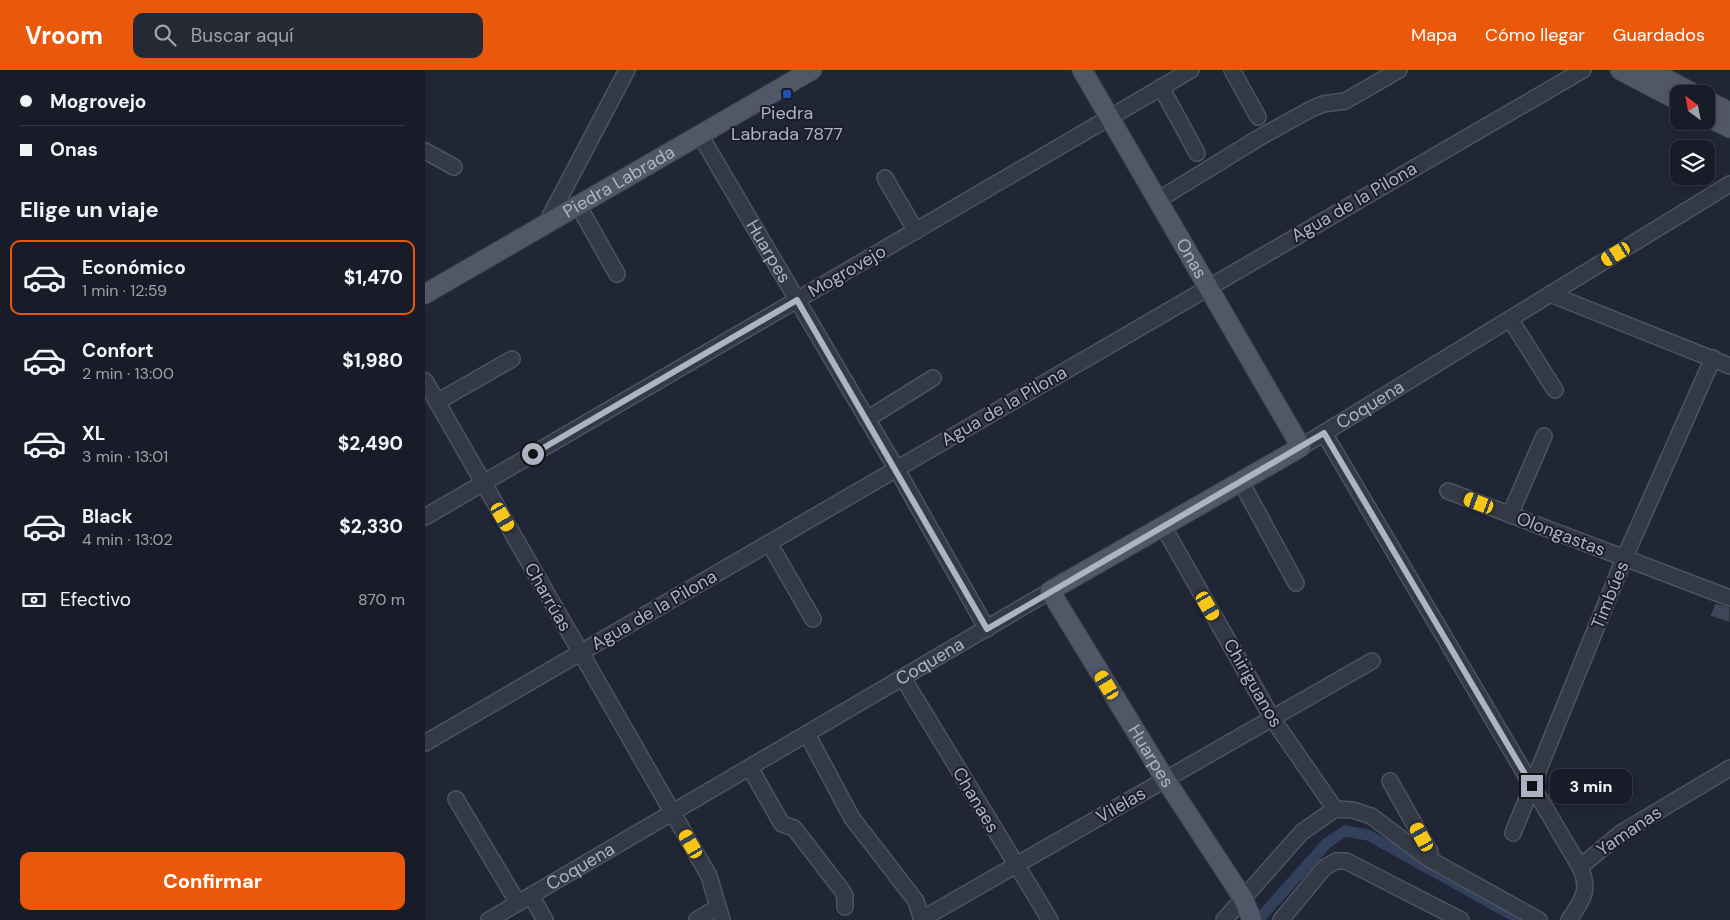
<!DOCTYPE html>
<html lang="es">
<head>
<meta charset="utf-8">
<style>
  body { margin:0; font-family:"DM Sans",sans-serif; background:#252934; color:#f1f3f6; height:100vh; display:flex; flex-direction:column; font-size:19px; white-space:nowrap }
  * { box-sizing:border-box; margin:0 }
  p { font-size:16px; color:#9fa1a8 }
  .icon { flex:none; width:28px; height:28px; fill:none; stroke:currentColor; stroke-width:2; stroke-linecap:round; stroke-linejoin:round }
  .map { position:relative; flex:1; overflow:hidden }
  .details { display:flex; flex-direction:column; background:#181c28; width:425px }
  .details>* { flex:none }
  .top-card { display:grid; align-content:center; height:110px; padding:0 20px; background:#181c28 }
  .needle { width:32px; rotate:328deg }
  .fabs { position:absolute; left:1245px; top:15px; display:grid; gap:10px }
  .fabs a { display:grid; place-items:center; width:45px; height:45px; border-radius:10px; background:#181c28; box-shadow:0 2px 8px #0003,0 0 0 1px #363a45; font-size:25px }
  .end { position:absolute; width:22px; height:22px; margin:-11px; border:6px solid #adb3c3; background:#111; box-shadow:0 0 0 2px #111 }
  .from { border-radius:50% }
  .bubble { position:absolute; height:35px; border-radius:10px; background:#181c28; box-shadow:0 2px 8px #0003,0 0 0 1px #363a45; font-size:16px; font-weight:800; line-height:35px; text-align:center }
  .car { position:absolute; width:15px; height:30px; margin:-15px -8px; border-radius:6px; box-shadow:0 0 4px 1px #0007; background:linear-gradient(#f5c518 24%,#345 0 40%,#f5c518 0 76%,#345 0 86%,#f5c518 0) }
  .top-card b { display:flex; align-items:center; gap:18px; height:48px; font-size:19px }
  .top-card b+b { border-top:1px solid #363a45 }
  .top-card i { width:12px; height:12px; background:#f1f3f6 }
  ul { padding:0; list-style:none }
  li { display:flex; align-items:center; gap:15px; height:75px; margin:0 10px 8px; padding:0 10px; border:2px solid transparent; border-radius:10px }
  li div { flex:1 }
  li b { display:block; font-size:19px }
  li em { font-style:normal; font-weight:800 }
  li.active { border-color:#ea580c }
  li>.icon { width:45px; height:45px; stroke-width:1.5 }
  h2 { padding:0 20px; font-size:22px; line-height:60px }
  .pay { display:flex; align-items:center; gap:12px; height:55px; padding:0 20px; font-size:19px }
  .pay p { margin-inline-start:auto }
  .cta { display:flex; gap:10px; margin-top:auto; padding:10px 20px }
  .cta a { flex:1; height:58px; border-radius:10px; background:#ea580c; color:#fff; font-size:20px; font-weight:800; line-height:58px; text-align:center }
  header { display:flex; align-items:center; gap:30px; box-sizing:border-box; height:70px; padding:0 25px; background:#ea580c; color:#fff }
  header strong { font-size:24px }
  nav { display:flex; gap:28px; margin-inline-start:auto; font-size:18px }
  .search { width:350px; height:45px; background:#252934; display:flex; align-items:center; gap:12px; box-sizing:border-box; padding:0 18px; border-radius:10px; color:#9fa1a8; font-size:19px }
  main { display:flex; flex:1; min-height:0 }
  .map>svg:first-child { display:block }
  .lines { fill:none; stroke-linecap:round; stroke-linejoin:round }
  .canal { stroke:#33405c; stroke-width:11 }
  .building { fill:#3e4658; stroke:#1b202c }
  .minor-casing { stroke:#4d5361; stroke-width:18 }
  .major-casing { stroke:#3c424f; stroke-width:21 }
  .minor { stroke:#333945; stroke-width:15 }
  .major { stroke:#515766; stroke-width:19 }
  .route { stroke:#adb3c3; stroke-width:6 }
  .transit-dot { fill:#1a4fb4; stroke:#191e2a; stroke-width:2 }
  .labels { text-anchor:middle; stroke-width:4; stroke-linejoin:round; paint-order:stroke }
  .poi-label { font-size:18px; fill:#adb3c3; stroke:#191e2a }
  .street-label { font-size:18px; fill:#adb3c3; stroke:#191e2a }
</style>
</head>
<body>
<header>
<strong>Vroom</strong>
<div class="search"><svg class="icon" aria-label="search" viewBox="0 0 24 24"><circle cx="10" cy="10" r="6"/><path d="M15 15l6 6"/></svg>Buscar aquí</div>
<nav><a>Mapa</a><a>Cómo llegar</a><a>Guardados</a></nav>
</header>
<main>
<section class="details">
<div class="top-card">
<b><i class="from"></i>Mogrovejo</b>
<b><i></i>Onas</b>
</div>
<h2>Elige un viaje</h2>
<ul>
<li class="active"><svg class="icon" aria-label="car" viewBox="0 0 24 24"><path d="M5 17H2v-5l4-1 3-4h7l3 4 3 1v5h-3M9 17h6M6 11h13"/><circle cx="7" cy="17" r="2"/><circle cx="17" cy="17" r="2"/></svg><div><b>Económico</b><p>1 min · 12:59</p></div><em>$1,470</em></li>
<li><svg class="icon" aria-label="car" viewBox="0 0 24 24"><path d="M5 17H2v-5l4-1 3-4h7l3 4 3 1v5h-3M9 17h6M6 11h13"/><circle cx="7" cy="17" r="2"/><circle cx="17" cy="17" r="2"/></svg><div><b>Confort</b><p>2 min · 13:00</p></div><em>$1,980</em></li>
<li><svg class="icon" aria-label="car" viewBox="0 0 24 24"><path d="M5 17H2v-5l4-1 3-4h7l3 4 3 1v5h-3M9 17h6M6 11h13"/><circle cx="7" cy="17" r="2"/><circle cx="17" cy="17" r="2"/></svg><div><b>XL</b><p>3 min · 13:01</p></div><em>$2,490</em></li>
<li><svg class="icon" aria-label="car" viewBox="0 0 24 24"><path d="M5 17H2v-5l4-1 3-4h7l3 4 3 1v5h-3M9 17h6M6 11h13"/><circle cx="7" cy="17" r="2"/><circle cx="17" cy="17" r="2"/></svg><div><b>Black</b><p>4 min · 13:02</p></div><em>$2,330</em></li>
</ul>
<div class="pay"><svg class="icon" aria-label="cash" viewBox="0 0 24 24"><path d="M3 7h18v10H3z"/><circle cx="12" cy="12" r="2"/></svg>Efectivo<p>870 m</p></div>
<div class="cta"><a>Confirmar</a></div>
</section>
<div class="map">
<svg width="1305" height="850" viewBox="0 0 1305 850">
  <rect width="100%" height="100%" fill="#202635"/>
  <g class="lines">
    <path class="canal" d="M833,850l69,-77 18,-12 23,4 153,85"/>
  </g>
  <path class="building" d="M1290,533l15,4v16l-20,-7z"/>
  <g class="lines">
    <defs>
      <g id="minor">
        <path d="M807,0l26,47"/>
        <path d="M736,17l36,66"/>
        <path id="s1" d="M275,65l196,333 91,161"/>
        <path d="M0,81l29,16"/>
        <path d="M460,108l31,53"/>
        <path d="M733,130l99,-61 54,-30 12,-5 22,-3 54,-31"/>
        <path d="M153,135l39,69"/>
        <path d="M121,154l81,-154"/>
        <path d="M1125,224l180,72"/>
        <path d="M1085,249l45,71"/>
        <path d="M0,311l284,495 13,44"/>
        <path d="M12,332l75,-43"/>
        <path d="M442,349l66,-41"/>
        <path d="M899,363l256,434c11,24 2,33 -11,53"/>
        <path id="s2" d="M876,377l429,-263"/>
        <path d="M816,412l55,101"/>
        <path d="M1023,421l282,107"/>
        <path d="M1085,445l34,-79"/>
        <path d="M0,447l766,-447"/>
        <path d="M738,456l109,192 63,91"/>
        <path d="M344,473l44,76"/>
        <path d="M478,608l147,242"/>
        <path d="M382,664l45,84 64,83 6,19"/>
        <path d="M0,673l1158,-673"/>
        <path d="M325,698l32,56 12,4 47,61 4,7v11"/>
        <path d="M965,711l40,71 -1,7"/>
        <path d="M31,729l62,104"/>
        <path d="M1088,763l111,-274 89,-201"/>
        <path d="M1155,797l41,-34 109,-65"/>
        <path d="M106,826l14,24"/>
        <path d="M497,849l450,-258"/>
        <path id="s3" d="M64,850l561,-329"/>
        <path d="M272,850l21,-13"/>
        <path d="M799,850l78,-88 33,-23 18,1 18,6 58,43 110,61"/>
        <path d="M856,850l43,-52 12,-7h10l115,59"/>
      </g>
      <g id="major">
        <path id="s4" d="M657,0l219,377 -251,144 115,188 78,119 9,22"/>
        <path d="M1195,0l59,31"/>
        <path d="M1224,0l46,24"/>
        <path d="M1281,30l24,12"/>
        <path d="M1281,46l24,12"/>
        <path id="s5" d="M0,224l387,-224"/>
      </g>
    </defs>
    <use href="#minor" class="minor-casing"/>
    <use href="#major" class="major-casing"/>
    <use href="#minor" class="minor"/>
    <use href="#major" class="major"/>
  </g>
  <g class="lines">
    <path class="route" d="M108,384l264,-154 190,329 337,-196 208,353"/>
  </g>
  <rect class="transit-dot" x="357" y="19" width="10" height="10" rx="2.5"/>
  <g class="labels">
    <g class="poi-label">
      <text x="362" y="49">Piedra<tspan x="362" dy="21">Labrada 7877</tspan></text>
    </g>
    <g class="street-label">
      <text dy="6" stroke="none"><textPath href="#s5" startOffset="224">Piedra Labrada</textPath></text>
      <text transform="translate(929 132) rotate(-30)" y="6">Agua de la Pilona</text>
      <text dy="6" stroke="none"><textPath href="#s1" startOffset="135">Huarpes</textPath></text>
      <text dy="6" stroke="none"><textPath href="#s4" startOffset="218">Onas</textPath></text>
      <text transform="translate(422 201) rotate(-30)" y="6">Mogrovejo</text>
      <text dy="6" stroke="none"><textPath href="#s2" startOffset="81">Coquena</textPath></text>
      <text transform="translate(579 336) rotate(-30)" y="6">Agua de la Pilona</text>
      <text transform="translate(1136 464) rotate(21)" y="6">Olongastas</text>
      <text transform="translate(1185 525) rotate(-68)" y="6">Timbúes</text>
      <text transform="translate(123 527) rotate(60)" y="6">Charrúas</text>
      <text transform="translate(229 540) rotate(-30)" y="6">Agua de la Pilona</text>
      <text dy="6" stroke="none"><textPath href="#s3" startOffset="511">Coquena</textPath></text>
      <text transform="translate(828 613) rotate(60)" y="6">Chiriguanos</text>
      <text dy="6" stroke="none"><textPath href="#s4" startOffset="919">Huarpes</textPath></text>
      <text transform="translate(551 730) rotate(59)" y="6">Chanaes</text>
      <text transform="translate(696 735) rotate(-30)" y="6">Vilelas</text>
      <text transform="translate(1204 761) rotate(-34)" y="6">Yamanas</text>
      <text dy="6" stroke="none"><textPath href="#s3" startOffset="106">Coquena</textPath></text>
    </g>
  </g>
</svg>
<div class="fabs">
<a><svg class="needle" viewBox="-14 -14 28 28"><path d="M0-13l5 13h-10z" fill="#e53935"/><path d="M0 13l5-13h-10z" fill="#9fa1a8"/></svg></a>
<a><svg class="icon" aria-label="layers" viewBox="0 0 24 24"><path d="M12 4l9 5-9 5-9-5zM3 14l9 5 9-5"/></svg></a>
</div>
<i class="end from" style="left:108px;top:384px"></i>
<i class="end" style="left:1107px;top:716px"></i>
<div class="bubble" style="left:1125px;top:699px;width:82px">3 min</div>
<i class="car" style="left:1191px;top:184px;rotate:239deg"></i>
<i class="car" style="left:1054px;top:433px;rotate:291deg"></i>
<i class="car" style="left:78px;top:447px;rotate:150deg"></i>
<i class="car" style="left:783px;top:536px;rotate:150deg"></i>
<i class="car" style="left:682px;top:615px;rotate:329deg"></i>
<i class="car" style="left:997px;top:767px;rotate:331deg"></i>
<i class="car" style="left:266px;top:774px;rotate:330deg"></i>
</div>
</main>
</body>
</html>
